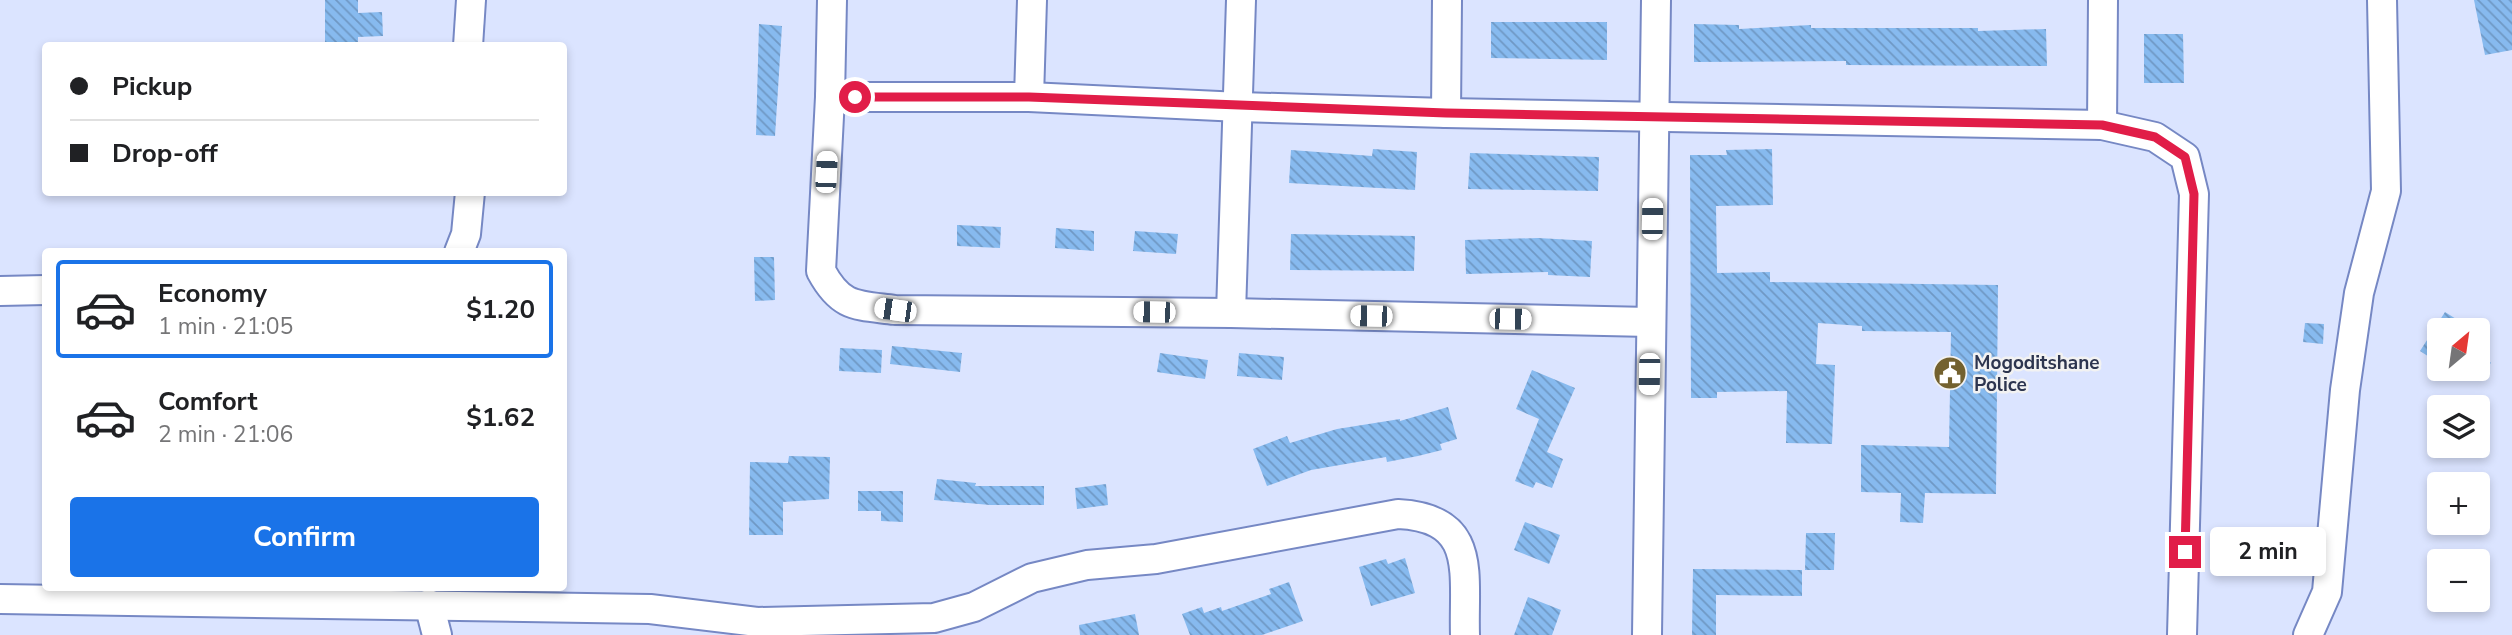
<!DOCTYPE html>
<html lang="en">
<head>
<meta charset="utf-8">
<style>
  body { margin:0; font-family:"Nunito Sans",sans-serif; background:#f2f2f2; color:#202124; height:100vh; display:flex; flex-direction:column; font-size:26px; white-space:nowrap }
  * { box-sizing:border-box; margin:0 }
  p { font-size:23px; color:#757577 }
  .icon { flex:none; width:38px; height:38px; fill:none; stroke:currentColor; stroke-width:2; stroke-linecap:round; stroke-linejoin:round }
  .map { position:relative; flex:1; overflow:hidden }
  .side { position:absolute; left:42px; top:248px; width:525px; height:343px; display:flex; flex-direction:column; background:#fff; border-radius:7px; box-shadow:0 4px 10px #0003 }
  .side>* { flex:none }
  .guide { position:absolute; left:42px; top:42px; width:525px; height:154px; border-radius:7px; box-shadow:0 4px 10px #0003; display:grid; align-content:center; height:154px; padding:0 28px; background:#fff }
  .needle { width:46px; rotate:29deg }
  .fabs { position:absolute; left:2427px; top:318px; display:grid; gap:14px }
  .fabs a { display:grid; place-items:center; width:63px; height:63px; border-radius:7px; background:#fff; box-shadow:0 4px 10px #0003; font-size:35px }
  .end { position:absolute; width:32px; height:32px; margin:-16px; border:9px solid #e11d48; background:#fff; box-shadow:0 0 0 4px #fff }
  .from { border-radius:50% }
  .bubble { position:absolute; height:49px; border-radius:7px; background:#fff; box-shadow:0 4px 10px #0003; font-size:23px; font-weight:700; line-height:49px; text-align:center }
  .car { position:absolute; width:21px; height:42px; margin:-21px -10px; border-radius:9px; box-shadow:0 0 5px 2px #0007; background:linear-gradient(#fff 24%,#345 0 40%,#fff 0 76%,#345 0 86%,#fff 0) }
  .guide b { display:flex; align-items:center; gap:24px; height:66px; font-size:26px }
  .guide b+b { border-top:2px solid #e0e0e0 }
  .guide i { width:18px; height:18px; background:#202124 }
  ul { padding:12px 0 0; list-style:none }
  li { display:flex; align-items:center; gap:21px; height:98px; margin:0 14px 10px; padding:0 14px; border:4px solid transparent; border-radius:7px }
  li div { flex:1 }
  li b { display:block; font-size:26px }
  li em { font-style:normal; font-weight:700 }
  li.selected { border-color:#1a73e8 }
  li>.icon { width:63px; height:63px; stroke-width:1.5 }
  .cta { display:flex; gap:14px; margin-top:auto; padding:14px 28px }
  .cta a { flex:1; height:80px; border-radius:7px; background:#1a73e8; color:#fff; font-size:28px; font-weight:700; line-height:80px; text-align:center }
  .map>svg:first-child { display:block }
  .building { fill:url(#building-back-hatch) }
  .lines { fill:none; stroke-linecap:round; stroke-linejoin:round }
  .minor-casing { stroke:#7688c4; stroke-width:32 }
  .minor { stroke:#fff; stroke-width:28 }
  .route { stroke:#e11d48; stroke-width:9 }
  .labels { text-anchor:middle; stroke-width:5; stroke-linejoin:round; paint-order:stroke }
  .poi-label { font-size:19px; font-weight:bold; fill:#2d354f; stroke:#f2f2f2; text-anchor:start }
</style>
</head>
<body>
<div class="map">
<svg width="2512" height="635" viewBox="0 0 2512 635">
  <defs>
    <pattern id="building-back-hatch" width="6" height="6" patternUnits="userSpaceOnUse" patternTransform="scale(1.75)"><rect width="6" height="6" fill="#87baef"/><path d="M-1 5l2 2M0 0l6 6M5-1l2 2" fill="none" stroke="#6f98c4"/></pattern>
  </defs>
  <rect width="100%" height="100%" fill="#dbe4ff"/>
  <g class="building">
    <path d="M325,0h33v13l24,-1 1,24 -25,1v6h-33z"/>
    <path d="M2474,0h38v50l-27,5z"/>
    <path d="M1491,22h116v38l-116,-2z"/>
    <path d="M759,24l23,2 -7,110 -19,-1z"/>
    <path d="M1694,24l45,1v4l72,-4v3h167v3l68,-2 1,37 -201,-1v-4l-152,1z"/>
    <path d="M2144,34h39l1,49h-40z"/>
    <path d="M1373,149l44,3 -2,38 -126,-7 2,-33 81,6z"/>
    <path d="M1772,149l1,56 -57,1 1,67 53,-1v10l228,3 -2,209 -71,-1 -2,30 -23,-1 1,-29 -40,-1v-47l88,2 2,-115 -89,-1v-5l-44,-3 -2,41 19,1 -3,79 -46,-1 1,-52 -70,1v6h-26l-1,-243h37l-1,-5z"/>
    <path d="M1470,153l129,4 -1,34 -130,-2z"/>
    <path d="M957,225l44,2 -1,21 -43,-2z"/>
    <path d="M1056,228l38,3v20l-39,-3z"/>
    <path d="M1135,231l43,3 -2,20 -43,-3z"/>
    <path d="M1291,234l124,2 -1,35 -124,-1z"/>
    <path d="M1538,238l54,3 -2,36 -42,-2v-3l-82,2 -1,-34z"/>
    <path d="M754,257h20l1,43 -20,1z"/>
    <path d="M2445,312l27,17 -32,2 -3,31 -17,-11z"/>
    <path d="M2305,323l19,1 -1,20 -20,-2z"/>
    <path d="M892,346l70,7 -2,19 -70,-8z"/>
    <path d="M840,348l42,2 -1,23 -42,-2z"/>
    <path d="M2478,348l13,15 -15,13 -6,-7h8z"/>
    <path d="M1160,353l48,7 -3,19 -48,-7z"/>
    <path d="M1239,353l45,4 -2,23 -45,-4z"/>
    <path d="M1532,370l43,18 -28,64 16,7 -11,29 -16,-6 -3,6 -18,-7 24,-62 -23,-10z"/>
    <path d="M1448,407l9,32 -17,5 2,6 -24,6 -31,6 -1,-5 -75,13 -44,16 -14,-37 34,-13 3,7 47,-14 63,-10v2z"/>
    <path d="M789,456l41,1 -1,42 -46,3v33h-34l1,-73 38,1z"/>
    <path d="M937,479l39,4 -1,3h69v19h-54l-56,-5z"/>
    <path d="M1106,484l2,21 -31,4 -2,-21z"/>
    <path d="M858,491h45v31l-22,-1v-10h-23z"/>
    <path d="M1525,522l35,13 -11,29 -35,-14z"/>
    <path d="M1806,533h29l-1,37h-29z"/>
    <path d="M1405,558l10,35 -44,13 -12,-39 27,-8 2,5z"/>
    <path d="M1693,569l109,1v26l-86,-1v40h-24z"/>
    <path d="M1289,582l14,39 -41,14h-72l-8,-21 20,-7 2,6 17,-6 1,4 49,-17 -2,-5z"/>
    <path d="M1528,597l33,13 -9,25h-38z"/>
    <path d="M1135,614l4,21h-59l-1,-10z"/>
  </g>
  <g class="lines">
    <defs>
      <g id="minor">
        <path d="M832,0l-2,97 -9,174c20,37 35,34 74,39l336,3 419,9"/>
        <path d="M468,46l3,-46"/>
        <path d="M830,97h199l211,10 206,6 656,12 53,12 30,20 9,37 -12,441"/>
        <path d="M1029,97l3,-97"/>
        <path d="M1446,113l1,-113"/>
        <path d="M2102,125l1,-125"/>
        <path d="M459,252l7,-18 4,-42"/>
        <path d="M0,291l46,-1"/>
        <path d="M1231,313l10,-313"/>
        <path d="M0,599l650,10 107,13 177,-4 40,-11 58,-29 55,-13 69,-6 242,-45c81,4 65,60 67,121"/>
        <path d="M429,604l8,31"/>
        <path d="M1647,635l9,-635"/>
        <path d="M2308,635l19,-43 18,-202 14,-97 27,-102 -4,-191"/>
      </g>
    </defs>
    <use href="#minor" class="minor-casing"/>
    <use href="#minor" class="minor"/>
  </g>
  <g class="lines">
    <path class="route" d="M855,97h174l417,16 656,12 53,12 30,20 9,37 -9,358"/>
  </g>
  <defs>
    <symbol id="civic-disc" viewBox="-11 -11 22 22"><circle r="9.5" fill="#73612f" stroke="#f2f2f2"/><path d="M-.6-6.5H3V-4.5H.6V-3L4-1V1h2V6H-6V1h2V-1L-.6-3ZM-1.2 2.5V6h2.4V2.5Z" fill="#fff"/></symbol>
  </defs>
  <g fill-rule="evenodd">
    <use href="#civic-disc" x="1931" y="354" width="38" height="38"/>
  </g>
  <g class="labels">
    <g class="poi-label">
      <text x="1974" y="369">Mogoditshane<tspan x="1974" dy="22">Police</tspan></text>
    </g>
  </g>
</svg>
<div class="fabs">
<a><svg class="needle" viewBox="-14 -14 28 28"><path d="M0-13l5 13h-10z" fill="#e53935"/><path d="M0 13l5-13h-10z" fill="#757577"/></svg></a>
<a><svg class="icon" aria-label="layers" viewBox="0 0 24 24"><path d="M12 4l9 5-9 5-9-5zM3 14l9 5 9-5"/></svg></a>
<a>+</a>
<a>−</a>
</div>
<i class="end from" style="left:855px;top:97px"></i>
<i class="end" style="left:2185px;top:552px"></i>
<div class="bubble" style="left:2210px;top:527px;width:116px">2 min</div>
<i class="car" style="left:826px;top:172px;rotate:3deg"></i>
<i class="car" style="left:1652px;top:219px;rotate:1deg"></i>
<i class="car" style="left:895px;top:310px;rotate:278deg"></i>
<i class="car" style="left:1154px;top:312px;rotate:271deg"></i>
<i class="car" style="left:1371px;top:316px;rotate:271deg"></i>
<i class="car" style="left:1510px;top:319px;rotate:91deg"></i>
<i class="car" style="left:1649px;top:374px;rotate:181deg"></i>
<div class="guide">
<b><i class="from"></i>Pickup</b>
<b><i></i>Drop-off</b>
</div>
<section class="side">
<ul>
<li class="selected"><svg class="icon" aria-label="car" viewBox="0 0 24 24"><path d="M5 17H2v-5l4-1 3-4h7l3 4 3 1v5h-3M9 17h6M6 11h13"/><circle cx="7" cy="17" r="2"/><circle cx="17" cy="17" r="2"/></svg><div><b>Economy</b><p>1 min · 21:05</p></div><em>$1.20</em></li>
<li><svg class="icon" aria-label="car" viewBox="0 0 24 24"><path d="M5 17H2v-5l4-1 3-4h7l3 4 3 1v5h-3M9 17h6M6 11h13"/><circle cx="7" cy="17" r="2"/><circle cx="17" cy="17" r="2"/></svg><div><b>Comfort</b><p>2 min · 21:06</p></div><em>$1.62</em></li>
</ul>
<div class="cta"><a>Confirm</a></div>
</section>
</div>
</body>
</html>
